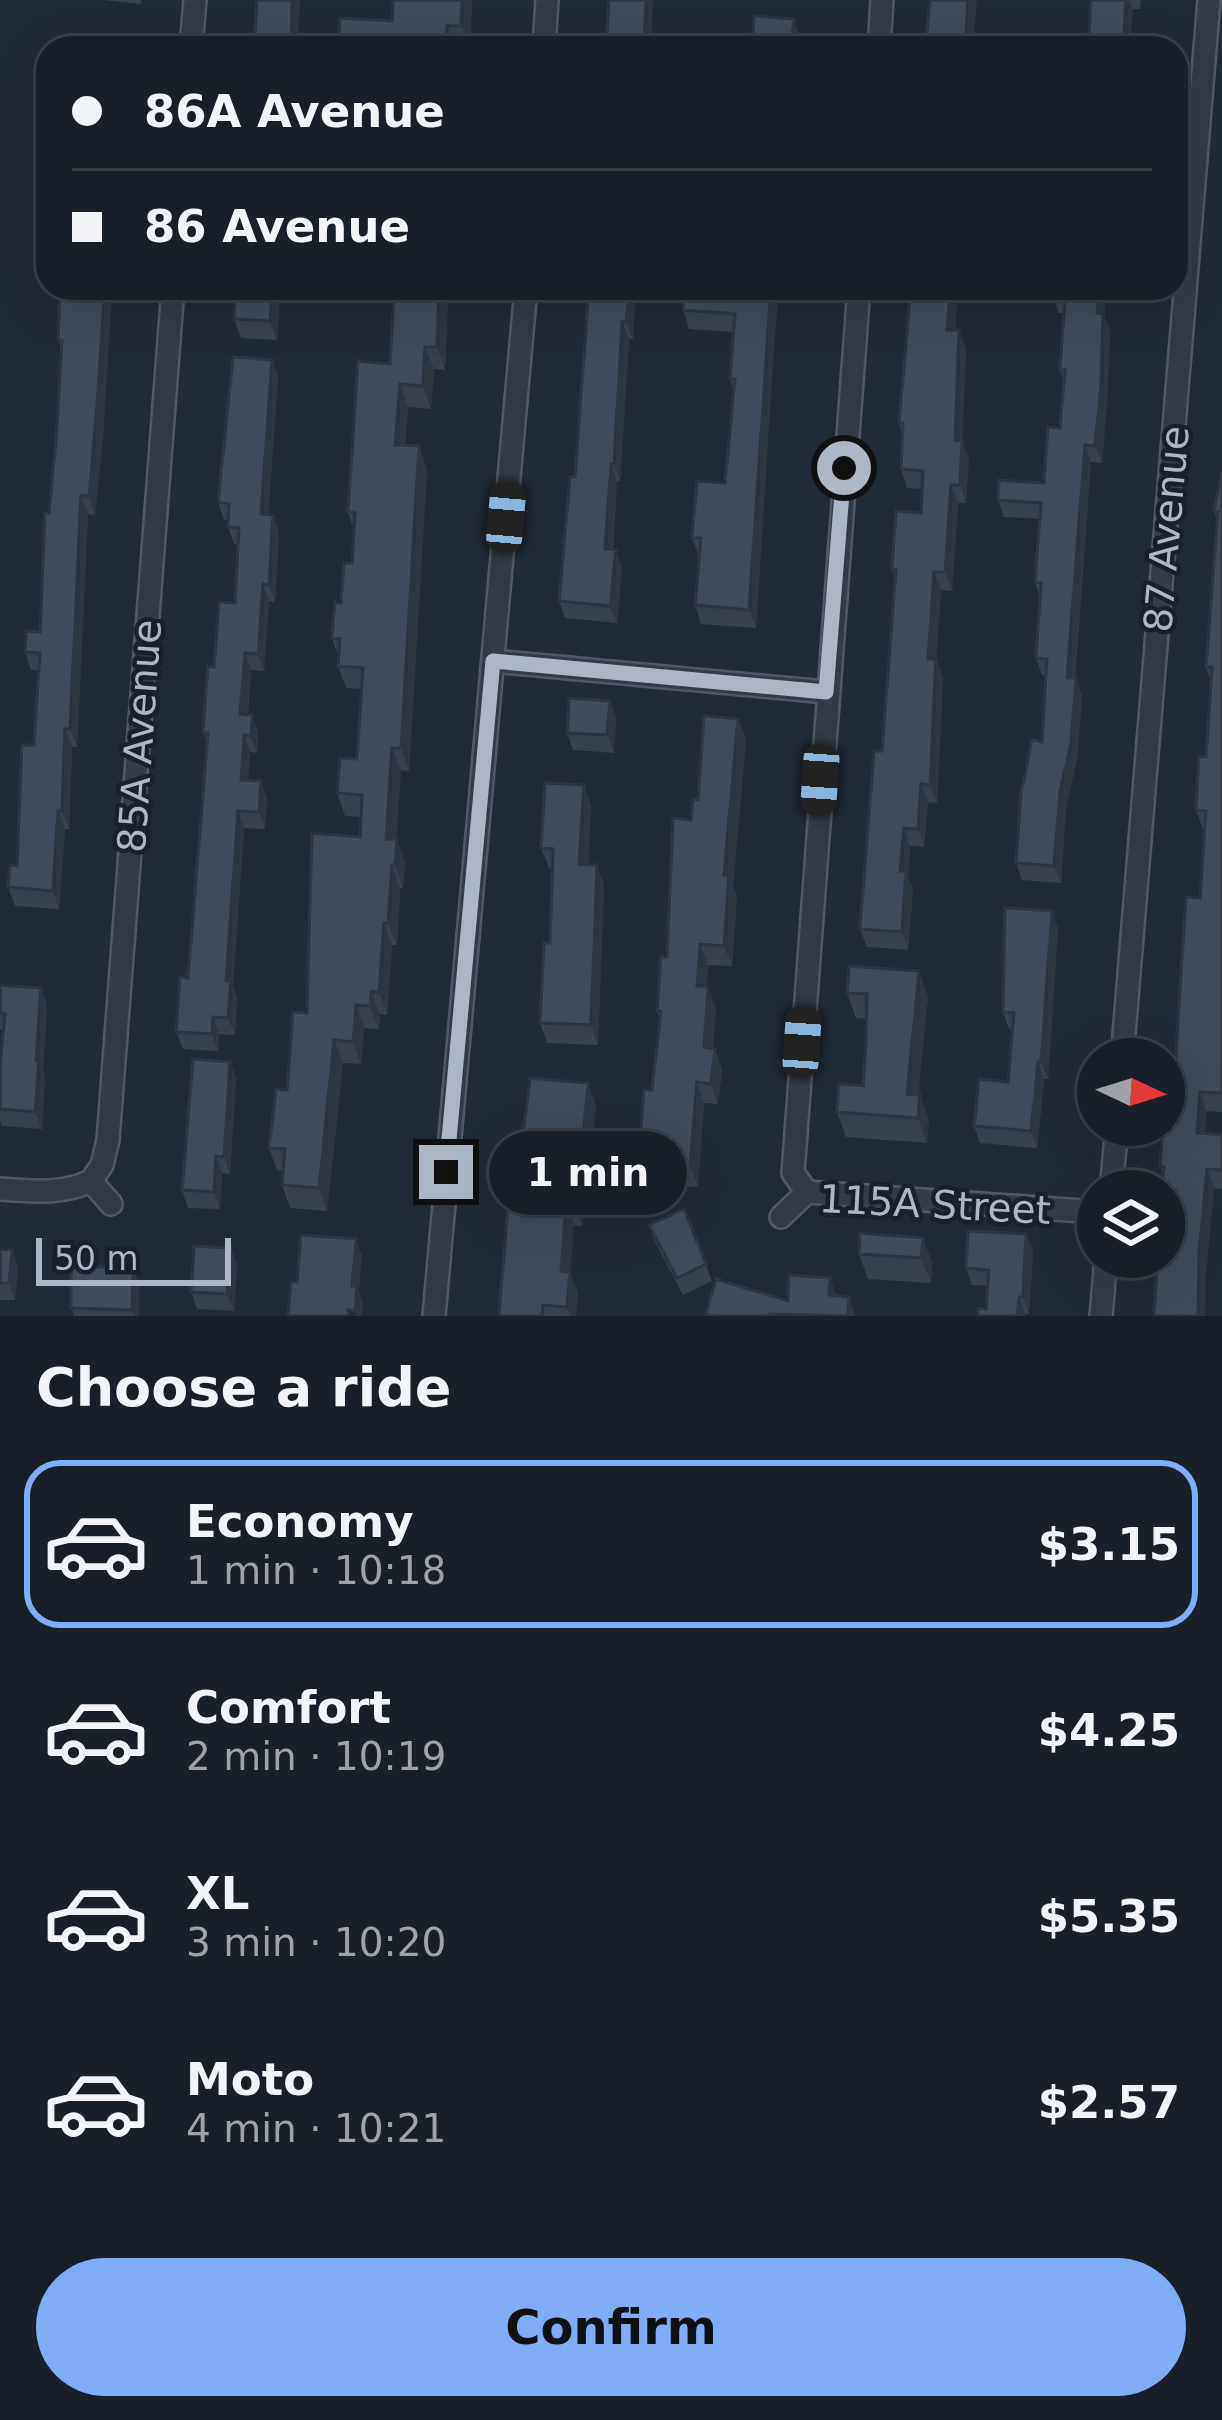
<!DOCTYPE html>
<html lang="en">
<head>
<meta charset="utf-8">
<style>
  body { margin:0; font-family:"DejaVu Sans",sans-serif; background:#212730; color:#f1f3f6; height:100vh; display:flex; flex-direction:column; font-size:45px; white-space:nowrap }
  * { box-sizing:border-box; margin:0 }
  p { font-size:39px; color:#9fa2a8 }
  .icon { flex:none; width:66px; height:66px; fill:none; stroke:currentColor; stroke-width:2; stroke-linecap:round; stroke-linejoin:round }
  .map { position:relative; height:1316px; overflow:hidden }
  .details { display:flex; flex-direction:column; background:#181f28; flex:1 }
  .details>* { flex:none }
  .hud { position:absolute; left:36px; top:36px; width:1152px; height:264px; border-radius:36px; box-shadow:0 12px 48px #0002,0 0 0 3px #363d45; display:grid; align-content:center; height:264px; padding:0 36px; background:#181f28 }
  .needle { width:78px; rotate:94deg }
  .controls { position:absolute; left:1077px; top:1038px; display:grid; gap:24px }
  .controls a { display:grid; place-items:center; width:108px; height:108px; border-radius:50%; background:#181f28; box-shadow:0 12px 48px #0002,0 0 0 3px #363d45; font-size:60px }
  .scale { position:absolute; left:36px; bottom:30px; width:195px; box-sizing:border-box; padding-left:12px; border:6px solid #adb6c4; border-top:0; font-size:33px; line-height:42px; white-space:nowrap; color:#adb6c4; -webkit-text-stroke:9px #19202b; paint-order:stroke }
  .end { position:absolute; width:54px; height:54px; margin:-27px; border:15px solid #adb6c4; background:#111; box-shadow:0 0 0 6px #111 }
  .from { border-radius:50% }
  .bubble { position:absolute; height:84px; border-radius:42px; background:#181f28; box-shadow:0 12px 48px #0002,0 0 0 3px #363d45; font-size:39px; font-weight:600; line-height:84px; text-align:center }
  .car { position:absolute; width:36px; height:72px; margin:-36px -18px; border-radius:15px; box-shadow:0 0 9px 3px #0007; background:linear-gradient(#222 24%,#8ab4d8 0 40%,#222 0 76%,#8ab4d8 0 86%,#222 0) }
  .hud b { display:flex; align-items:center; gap:42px; height:114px; font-size:45px }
  .hud b+b { border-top:3px solid #363d45 }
  .hud i { width:30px; height:30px; background:#f1f3f6 }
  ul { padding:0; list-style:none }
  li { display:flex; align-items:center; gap:36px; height:168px; margin:0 24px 18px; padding:0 12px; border:6px solid transparent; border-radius:36px }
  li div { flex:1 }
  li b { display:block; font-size:45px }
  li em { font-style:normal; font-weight:600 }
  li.selected { border-color:#7fadf7 }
  li>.icon { width:108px; height:108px; stroke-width:1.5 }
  h2 { padding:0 36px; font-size:54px; line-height:144px }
  .primary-button { display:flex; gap:24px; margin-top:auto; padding:24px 36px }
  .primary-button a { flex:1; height:138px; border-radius:72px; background:#7fadf7; color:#111; font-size:48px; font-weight:600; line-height:138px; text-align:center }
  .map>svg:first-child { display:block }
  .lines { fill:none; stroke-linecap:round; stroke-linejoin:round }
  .street-casing { stroke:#505965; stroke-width:26 }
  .street { stroke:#333b47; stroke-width:21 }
  .wall { fill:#37414e }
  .shaded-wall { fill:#2d3540 }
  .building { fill:#404c5b; stroke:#2d3540; stroke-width:3 }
  .route { stroke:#adb6c4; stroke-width:15 }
  .labels { text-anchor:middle; stroke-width:9; stroke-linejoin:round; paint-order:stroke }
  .street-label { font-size:39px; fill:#adb6c4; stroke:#19202b }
</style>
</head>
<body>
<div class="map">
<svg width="1222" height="1316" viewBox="0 0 1222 1316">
  <rect width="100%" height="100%" fill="#202936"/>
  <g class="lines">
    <defs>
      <g id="street">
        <path d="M191,48l4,-48"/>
        <path d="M544,48l3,-48"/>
        <path d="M879,48l3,-48"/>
        <path d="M493,661l333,31"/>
        <path d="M1122,1059l87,-1059"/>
        <path d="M91,1181l11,-16 6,-25 65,-852"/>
        <path d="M0,1189c33,2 61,6 91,-8l20,23"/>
        <path d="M1111,1191l6,-66"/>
        <path d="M807,1192l-14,-19 66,-885"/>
        <path d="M781,1217l26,-25 291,20"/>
        <path d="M434,1316l92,-1028"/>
        <path d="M1101,1316l5,-59"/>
      </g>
    </defs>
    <use href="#street" class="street-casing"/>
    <use href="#street" class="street"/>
  </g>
  <g class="wall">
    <path d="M104,0h37v4z"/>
    <path d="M472,0l-2,48h-130l-1,-3 53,-24z"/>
    <path d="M1091,0h50l-1,9h-7z"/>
    <path d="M60,288h52l-9,148 -8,79 -7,-1 -11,233h-5l-3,82h-4l-6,80 -44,-3 -7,-19 9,-21 17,-121 5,-74 -8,-1 -6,-18 15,-20 16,-191 6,-92 -4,-9z"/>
    <path d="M236,288h57v6l-13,-1 -3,47 -36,-2 -7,-19z"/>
    <path d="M414,288h42l-1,12h-7l-3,70 -11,-1 -3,40 -23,-2 -3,38 22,24 -18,302 -8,-1 -5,69 9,23 -2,26h-3l-3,57h-5l-5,70 -7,-1 -1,15 -15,-1 -3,36 -18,-1 -16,148 -37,-3 -8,-23 1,-14 -6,-1 -8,-22 38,-135 53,-176 1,-20 -16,-1 -8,-23 20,-34 5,-70 -16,-1 -8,-22v-10l-6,-18 20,-75 2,-32 -6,-19z"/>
    <path d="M589,288h47l-3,51h-4l-9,142h-3l-4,69 9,17 -5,56 -52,-5 -6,-17 16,-124z"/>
    <path d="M737,288h43l-5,41 -19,299 -55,-4 -6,-19 4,-49 -7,-18 33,-55 9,-93 -4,-11 4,-47 -45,-3 -6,-19 53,-16z"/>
    <path d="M958,288l-3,42 11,19 -4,92 7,17 -3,45h-8l-6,88 -11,-1 -5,69 7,19 -6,125 -9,-1 -4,45 -14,-1 -2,31 5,13 -5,60 -41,-3 -7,-18 22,-178 13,-173 -3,-9 29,-56 1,-24 -15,-1 -6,-19 1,-37 -3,-9z"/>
    <path d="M1053,288h53l-2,28 6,15 -3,70 -5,62 -11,-1 -16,216 7,17 -5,65 -11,48 -5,75 -39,-3 -6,-17 26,-121 4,-67h-4l-6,-17 4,-62 -5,-14 5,-63 -36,-2 -6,-17 46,-17 16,-55 4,-46 -4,-12 4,-57h-5l-6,-17z"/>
    <path d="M272,360l6,17 -10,138 11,17 -4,70 -6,-1 -5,70 -13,-1 -3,45 10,17 -1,21 -7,-1 -2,28 13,1 6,17 -2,31 -21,-1 -11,158 4,12 -2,37 -16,-1 -1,17 -35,-2 -7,-17 12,-54 19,-236 -4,-10 11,-65 21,-64 4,-58 -5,-1 -6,-17v-7h-4l-6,-18z"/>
    <path d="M1222,472v640l-16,-1 -1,23 17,1v54l-8,-1 -8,84 -46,-106 12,-51 28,-217 5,-69h-2l-7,-19 10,-53 5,-75 -5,-15 11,-147 -3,-9z"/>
    <path d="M610,701l6,17 -2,35 -41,-3 -6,-17z"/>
    <path d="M738,719l8,20 -13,147 4,10 -5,70 -24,-1 -2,22 10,21 -3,40 9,21 -4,35 -14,-1 -6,84 -52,-4 -8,-21 14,-72 8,-70 -3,-9 34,-191 7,-20z"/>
    <path d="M591,805l-3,60h9l7,20 -6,160 -51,-2 -7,-20 10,-80 2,-75h-3l-8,-20z"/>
    <path d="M1058,928l-10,151h-4l-7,69 -57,-5 -6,-17 34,-44 5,-53h-4l-6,-17z"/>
    <path d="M0,985l41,3 6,17 -4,66 2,7 -3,51 -40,-3 -2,-5v-57l3,-34h-3z"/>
    <path d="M847,993l81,3 -10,99 11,25 -2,23 -81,-6 -9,-25 26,-26 4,-67 -11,-1z"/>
    <path d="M230,1062l6,17 -6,95 -8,-1 -2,36 -32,-1 -6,-18z"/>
    <path d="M596,1105l-5,46 7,19 -4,39 -10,-1 -2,18 -8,-1 -4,48 8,20 -2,23h-77l16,-109z"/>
    <path d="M684,1209l28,72 -29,14 -28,-53 -6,-17z"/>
    <path d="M923,1238l9,25 -1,20 -63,-4 -9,-25z"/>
    <path d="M231,1248l6,17 -3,46 -37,-2 -6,-17z"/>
    <path d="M0,1249l12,1 6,17 -3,33h-15z"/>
    <path d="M1033,1251l-4,63h-4v2h-47l8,-7 2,-23 -16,-1 -6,-17z"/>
    <path d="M133,1268l6,17v31h-65l-3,-8z"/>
  </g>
  <g class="shaded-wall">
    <path d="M292,0h8l-2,48h-7z"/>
    <path d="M462,0h10l-2,48 -9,-22z"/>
    <path d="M646,0h7l-2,48h-7z"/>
    <path d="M968,0h9l-4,48h-8z"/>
    <path d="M1126,0h3l4,9 -3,39h-7z"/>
    <path d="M794,19l6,19 -1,10h-8z"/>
    <path d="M447,26l8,22h-9z"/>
    <path d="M105,288h7l-9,148 -8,79 -6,-19z"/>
    <path d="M273,288h6l1,5 -3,47 -7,-19z"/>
    <path d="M439,288h5l4,12 -3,70 -8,-23z"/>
    <path d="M629,288h7l-3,51 -7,-17z"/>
    <path d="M771,288h9l-5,41 -19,299 -7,-18z"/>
    <path d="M950,288h8l-4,60 -7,-18z"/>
    <path d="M1099,288h7l-2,28 6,15 -3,70 -5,62 -7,-17z"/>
    <path d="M622,322l7,17 -9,142 -6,-17z"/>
    <path d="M959,330l7,19 -4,92 7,17 -3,45 -6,-18 -5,-45z"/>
    <path d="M425,347l9,22 -3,40 -8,-23z"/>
    <path d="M272,360l6,17 -11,155 -6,-18z"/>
    <path d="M400,384l8,23 -5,60 -8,-22z"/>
    <path d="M1085,445l6,17 -18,233 -6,-17z"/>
    <path d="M419,446l8,23 -18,302 -8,-23z"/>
    <path d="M611,464l6,17 -6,85 -6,-17z"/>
    <path d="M951,485l7,18 -6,88 -7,-19z"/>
    <path d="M81,496l7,18 -11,233 -7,-18z"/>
    <path d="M273,515l6,17 -4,70 -6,-17z"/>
    <path d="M616,550l6,17 -5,56 -7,-17z"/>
    <path d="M934,572l7,18 -7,87 -6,-18z"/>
    <path d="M263,584l6,17 -5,70 -6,-17z"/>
    <path d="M245,653l6,17 -5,61 -6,-17z"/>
    <path d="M936,659l7,19 -6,125 -7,-18z"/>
    <path d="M1076,678l6,17 -5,65 -11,48 -5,75 -7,-17 6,-75z"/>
    <path d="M610,701l6,17 -2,35 -7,-18z"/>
    <path d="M252,715l6,17 -1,21 -6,-17z"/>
    <path d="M738,719l8,20 -13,147 4,10 -5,70 -8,-20v-71z"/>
    <path d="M65,729l7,18 -3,82 -7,-18z"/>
    <path d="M244,735l6,17 -3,45 -6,-17z"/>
    <path d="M392,748l9,22 -7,91 -8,-22z"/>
    <path d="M261,781l6,17 -2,31 -6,-17z"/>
    <path d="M921,784l7,18 -4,45 -6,-18z"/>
    <path d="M584,785l7,20 -4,79 -8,-20z"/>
    <path d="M58,811l7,18 -6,80 -6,-18z"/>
    <path d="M238,811l6,17 -11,158 4,12 -2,37 -7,-17 -2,-37z"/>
    <path d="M904,828l6,18 -2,31 5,13 -5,60 -6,-18 -2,-61z"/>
    <path d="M397,839l8,23 -2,26 -8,-23z"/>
    <path d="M392,865l8,23 -3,57 -9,-22z"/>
    <path d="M597,865l7,20 -6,160 -7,-20z"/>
    <path d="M1052,911l6,17 -10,151 -7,-17z"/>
    <path d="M384,923l8,22 -5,70 -8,-23z"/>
    <path d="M700,944l8,21 -3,42 -8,-21z"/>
    <path d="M919,971l9,25 -12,123 -9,-25z"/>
    <path d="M708,987l8,21 -4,60 -8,-21z"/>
    <path d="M41,988l6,17 -4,66 2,7 -3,51 -7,-17 1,-51z"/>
    <path d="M371,992l9,22 -1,15 -9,-23z"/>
    <path d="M356,1005l8,23 -3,36 -8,-22z"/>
    <path d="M213,1017l6,17 -1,17 -6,-17z"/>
    <path d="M334,1040l9,23 -16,148 -8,-23z"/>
    <path d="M715,1049l7,20 -4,35 -7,-20z"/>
    <path d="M230,1062l6,17 -6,95 -6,-17z"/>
    <path d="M1038,1062l6,17 -7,69 -6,-17z"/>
    <path d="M697,1082l7,21 -6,84 -8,-21z"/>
    <path d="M588,1083l8,22 -5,46 7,19 -4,39 -8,-21 -4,-40z"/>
    <path d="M1200,1092l6,19 -2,41 -7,-19z"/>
    <path d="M920,1095l9,25 -2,23 -9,-25z"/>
    <path d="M216,1156l6,17 -2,36 -6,-17z"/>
    <path d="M1207,1169l7,19 -8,84 -1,44h-7l1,-63z"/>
    <path d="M576,1187l8,21 -2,18 -7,-22z"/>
    <path d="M566,1203l8,22 -4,48 8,20 -2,23h-6l-3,-9 -6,-36z"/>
    <path d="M1026,1234l7,17 -4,63 -6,-17z"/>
    <path d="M923,1238l9,25 -1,20 -10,-25z"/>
    <path d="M356,1239l6,17 -3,36 4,11 -1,13h-5l-2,-5 -3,-25z"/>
    <path d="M231,1248l6,17 -3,46 -7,-17z"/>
    <path d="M12,1250l6,17 -3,33 -6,-17z"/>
    <path d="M133,1268l6,17v31h-4l-3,-6z"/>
    <path d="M830,1278l6,17h-7z"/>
    <path d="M849,1297l6,17v2h-7z"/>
    <path d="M1019,1297l6,17v2h-8z"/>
  </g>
  <g class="building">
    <path d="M257,0h35l-1,48h-37z"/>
    <path d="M393,0h69l-1,26h-14l-1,22h-67l-40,-3 1,-27 52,3z"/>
    <path d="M609,0h37l-2,48h-38z"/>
    <path d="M930,0h38l-3,48h-40z"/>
    <path d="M1091,0h35l-3,48h-35z"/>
    <path d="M754,16l40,3 -3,29h-39z"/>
    <path d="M72,39l49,4 -1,5h-49z"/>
    <path d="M60,288h45l-9,130 -7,78h-8l-11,233h-5l-3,82h-4l-5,80 -45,-4 2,-22 7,1 5,-121h12l6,-92 -15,-1 1,-21 14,1 5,-119h4l7,-72 6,-101h-4z"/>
    <path d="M236,288h37l-3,33 -36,-2z"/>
    <path d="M414,288h25l-2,59h-12l-2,39 -23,-2 -5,61 24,1 -18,302h-9l-6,91h11l-2,26h-3l-4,58h-4l-5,69h-8l-1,14 -14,-1 -3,37 -19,-2 -15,148 -37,-3 3,-36 -16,-1 7,-59 11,1 6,-78 14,1 5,-180 48,4 2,-42 -25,-2 3,-35 17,1 6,-91 -25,-2 2,-27 -8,-1 3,-36 6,1 3,-40h8l3,-50 -7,-1 10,-151 32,3 4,-72 20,1z"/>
    <path d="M589,288h40l-3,34h-4l-8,142h-3l-6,85 11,1 -6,56 -51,-5 11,-124h5z"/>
    <path d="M737,288h34l-22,322 -54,-5 6,-67h-9l5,-57 28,2 10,-104h-5l5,-65 -52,-4 1,-20 52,4z"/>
    <path d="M911,288h39l-3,42h12l-4,110h7l-2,45h-9l-6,87h-11l-6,87h8l-6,126 -9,-1 -3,45 -14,-1 -4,43h6l-4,61 -42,-3 14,-178h8l14,-182h-4l4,-58 25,2 2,-42 -22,-2 2,-46h-4z"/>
    <path d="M1053,288h46l-2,25 6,1 -2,70 -6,62 -10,-1 -18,233h9l-5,65 -11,48 -6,75 -38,-3 5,-70 11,-53 10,2 5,-83 -11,-1 5,-75 -6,-1 6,-79 -43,-3 1,-20 45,3 4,-56 12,1 5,-58h-5l5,-73 -12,-1z"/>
    <path d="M233,357l39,3 -11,154 12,1 -4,70 -6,-1 -5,70 -13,-1 -5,61 12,1 -1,21 -7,-1 -3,45 20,1 -2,31 -21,-1 -12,170h5l-3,37 -15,-1 -1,17 -36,-2 4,-55 8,1 20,-245 -5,-1 5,-66 6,1 5,-65 16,1 4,-75 -11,-1 1,-23 -11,-2z"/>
    <path d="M1222,472v621l-22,-1 -3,41 25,2v35l-15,-1 -8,84 -1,63h-44l4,-59h6l-1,-66 1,-24 -4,-1 3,-41 1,-11 8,1 14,-218 14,1 6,-87 -10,-1 3,-53h7l6,-90h-6l12,-155 -4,-1z"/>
    <path d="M569,698l41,3 -3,34 -40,-2z"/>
    <path d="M704,716l34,3 -14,156h5l-5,71 -24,-2 -3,42 11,1 -4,60 11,2 -4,35 -14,-2 -7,84 -52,-4 6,-72h8l9,-79h-4l4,-54h6l6,-139 18,2 2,-21 5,1z"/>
    <path d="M545,783l39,2 -5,79 18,1 -6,160 -51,-2 4,-80h6l3,-94 -12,-1z"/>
    <path d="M1005,908l47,3 -11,151h-3l-7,69 -57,-5 5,-47 29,3 6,-69 -11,-1z"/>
    <path d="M849,966l70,5 -12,123 13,1 -2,23 -81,-6 2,-28 24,2 3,-46 1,-46 -20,-1z"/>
    <path d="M0,985l41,3 -5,73h3l-4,51 -35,-3v-45l5,-50 -5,-1z"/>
    <path d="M193,1059l37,3 -6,95 -8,-1 -2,36 -32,-2z"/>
    <path d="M530,1078l58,5 -6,65 8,1 -4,39 -10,-1 -1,17 -9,-1 -5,68 9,1 -3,35 -24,-2 -1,11h-43l9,-110 7,1z"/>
    <path d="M684,1209l22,55 -29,14 -28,-53z"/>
    <path d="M968,1231l58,3 -3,63h-4l-2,19h-39v-7h8l3,-39 -23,-2z"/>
    <path d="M860,1233l63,5 -2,20 -62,-4z"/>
    <path d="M301,1235l55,4 -4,47h5l-2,25 -7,-1v6h-60l3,-34h6z"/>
    <path d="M194,1246l37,2 -4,46 -36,-2z"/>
    <path d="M0,1249l12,1 -3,33h-9z"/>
    <path d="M71,1266l62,2 -1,42 -61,-2z"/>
    <path d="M789,1275l41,3 -1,17 20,2 -1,19 -79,-2 -1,2h-55l-7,-2 10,-35 72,22z"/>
  </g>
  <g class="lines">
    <path class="route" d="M446,1172l47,-511 333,31 18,-224"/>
  </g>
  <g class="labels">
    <g class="street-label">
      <text transform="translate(1166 529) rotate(-85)" y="14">87 Avenue</text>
      <text transform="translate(139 736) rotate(-86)" y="14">85A Avenue</text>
      <text transform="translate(935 1204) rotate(3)" y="14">115A Street</text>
    </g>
  </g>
</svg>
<div class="controls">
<a><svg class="needle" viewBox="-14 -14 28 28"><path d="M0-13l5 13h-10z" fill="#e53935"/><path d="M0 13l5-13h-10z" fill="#9fa2a8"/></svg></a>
<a><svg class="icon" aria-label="layers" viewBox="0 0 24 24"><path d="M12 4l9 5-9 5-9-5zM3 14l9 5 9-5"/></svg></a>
</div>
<div class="scale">50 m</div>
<i class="end from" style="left:844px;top:468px"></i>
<i class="end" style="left:446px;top:1172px"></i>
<div class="bubble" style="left:489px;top:1131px;width:198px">1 min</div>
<i class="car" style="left:506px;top:517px;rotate:5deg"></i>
<i class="car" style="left:820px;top:780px;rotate:184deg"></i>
<i class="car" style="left:802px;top:1042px;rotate:4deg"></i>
<div class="hud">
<b><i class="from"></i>86A Avenue</b>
<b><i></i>86 Avenue</b>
</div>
</div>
<section class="details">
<h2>Choose a ride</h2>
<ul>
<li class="selected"><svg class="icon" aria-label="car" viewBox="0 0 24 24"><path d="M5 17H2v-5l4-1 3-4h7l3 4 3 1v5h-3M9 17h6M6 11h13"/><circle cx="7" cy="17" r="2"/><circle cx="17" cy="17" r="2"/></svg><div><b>Economy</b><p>1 min · 10:18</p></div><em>$3.15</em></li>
<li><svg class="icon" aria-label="car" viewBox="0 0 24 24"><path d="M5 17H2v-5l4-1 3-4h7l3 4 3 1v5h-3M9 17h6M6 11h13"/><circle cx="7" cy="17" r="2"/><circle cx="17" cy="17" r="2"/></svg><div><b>Comfort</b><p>2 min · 10:19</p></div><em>$4.25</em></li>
<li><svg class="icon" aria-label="car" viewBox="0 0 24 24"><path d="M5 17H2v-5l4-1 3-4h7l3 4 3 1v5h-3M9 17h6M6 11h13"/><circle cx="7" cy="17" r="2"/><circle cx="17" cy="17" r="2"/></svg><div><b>XL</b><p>3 min · 10:20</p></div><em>$5.35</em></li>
<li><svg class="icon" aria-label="car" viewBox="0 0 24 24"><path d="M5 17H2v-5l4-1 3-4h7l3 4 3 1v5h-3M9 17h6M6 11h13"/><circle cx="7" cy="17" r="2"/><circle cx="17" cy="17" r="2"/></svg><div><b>Moto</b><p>4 min · 10:21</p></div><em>$2.57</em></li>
</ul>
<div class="primary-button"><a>Confirm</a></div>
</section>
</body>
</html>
